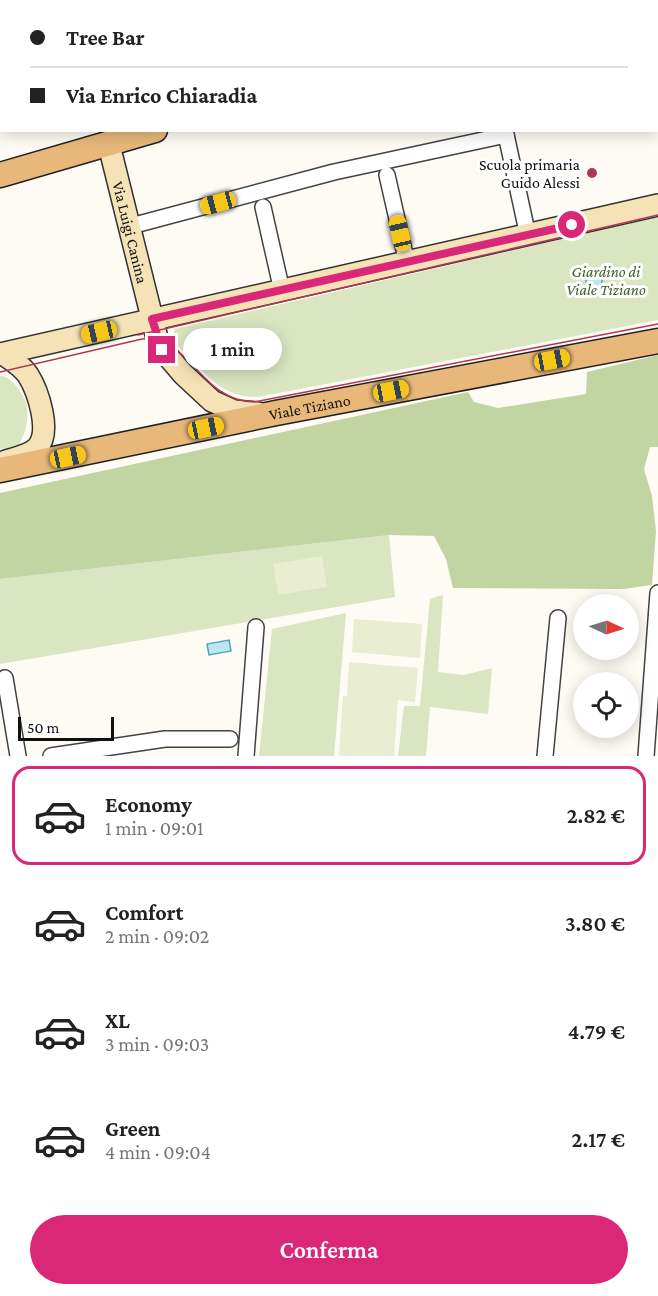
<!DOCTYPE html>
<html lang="it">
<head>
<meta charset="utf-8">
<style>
  body { margin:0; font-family:"Crimson Pro",serif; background:#f2f2f2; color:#222; height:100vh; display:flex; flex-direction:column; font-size:22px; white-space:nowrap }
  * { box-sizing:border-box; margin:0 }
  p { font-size:20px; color:#767676 }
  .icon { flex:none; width:33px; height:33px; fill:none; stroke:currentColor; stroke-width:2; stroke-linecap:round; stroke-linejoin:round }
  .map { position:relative; height:756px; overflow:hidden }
  .sheet { display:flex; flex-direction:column; background:#fff; flex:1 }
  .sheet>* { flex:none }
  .hud { position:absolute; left:0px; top:0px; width:658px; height:132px; box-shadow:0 3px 15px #0003; display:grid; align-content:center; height:132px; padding:0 30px; background:#fff }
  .needle { width:39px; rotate:94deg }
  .buttons { position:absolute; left:573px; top:594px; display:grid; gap:12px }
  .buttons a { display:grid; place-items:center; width:66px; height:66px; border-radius:50%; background:#fff; box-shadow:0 3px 15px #0003; font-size:30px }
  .scale { position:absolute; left:18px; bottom:15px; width:96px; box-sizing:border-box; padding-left:6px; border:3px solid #101010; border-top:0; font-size:16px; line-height:21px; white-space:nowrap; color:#101010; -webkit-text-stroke:4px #fff; paint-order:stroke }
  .end { position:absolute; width:27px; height:27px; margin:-14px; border:8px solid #db2777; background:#fff; box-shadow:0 0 0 3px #fff }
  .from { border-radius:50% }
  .bubble { position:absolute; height:42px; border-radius:21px; background:#fff; box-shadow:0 3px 15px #0003; font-size:20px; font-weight:600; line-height:42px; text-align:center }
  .car { position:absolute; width:18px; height:36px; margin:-18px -9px; border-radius:8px; box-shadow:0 0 4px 2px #0007; background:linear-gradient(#f5c518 24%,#345 0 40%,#f5c518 0 76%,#345 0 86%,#f5c518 0) }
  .hud b { display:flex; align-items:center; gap:21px; height:57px; font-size:22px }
  .hud b+b { border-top:2px solid #e0e0e0 }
  .hud i { width:15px; height:15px; background:#222 }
  ul { padding:10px 0 0; list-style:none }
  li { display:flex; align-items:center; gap:18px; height:99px; margin:0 12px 9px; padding:0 18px; border:3px solid transparent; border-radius:18px }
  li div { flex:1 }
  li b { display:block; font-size:22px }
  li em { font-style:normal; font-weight:600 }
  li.on { border-color:#db2777 }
  li>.icon { width:54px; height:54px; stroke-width:1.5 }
  .primary-button { display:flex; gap:12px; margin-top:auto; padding:12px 30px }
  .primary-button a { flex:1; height:69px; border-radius:36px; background:#db2777; color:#fff; font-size:24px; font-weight:600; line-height:69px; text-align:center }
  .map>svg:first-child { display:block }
  .green { fill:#dae5c1 }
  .forest { fill:#c2d4a2 }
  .pitch { fill:#e9edd1 }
  .water { fill:#bee6ef; stroke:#4ea6bd; stroke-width:1.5 }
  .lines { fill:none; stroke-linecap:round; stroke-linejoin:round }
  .street-casing { stroke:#434343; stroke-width:18 }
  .secondary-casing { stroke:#323232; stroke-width:24 }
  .primary-casing { stroke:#212121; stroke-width:27 }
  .street { stroke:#fff; stroke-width:15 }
  .secondary { stroke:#f5e3b7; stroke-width:21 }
  .primary { stroke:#e8b87a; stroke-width:24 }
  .tram { stroke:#af3854; stroke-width:1.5 }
  .route { stroke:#db2777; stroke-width:8 }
  .poi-dot { fill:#af3854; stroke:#fff; stroke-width:2 }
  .labels { text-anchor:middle; stroke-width:6; stroke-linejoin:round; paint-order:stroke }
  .poi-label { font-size:16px; fill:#101010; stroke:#fff; text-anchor:end }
  .street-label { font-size:16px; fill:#101010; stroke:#fff }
  .park-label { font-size:16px; font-style:italic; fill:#3e6027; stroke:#fff }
</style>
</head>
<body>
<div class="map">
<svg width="658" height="756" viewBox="0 0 658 756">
  <rect width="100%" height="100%" fill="#fefaf4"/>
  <g class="green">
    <path d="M658,217v103l-400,77c-41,1 -57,-30 -84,-55v-13z"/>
    <path d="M0,376c7,0 11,4 16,10 16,17 14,41 2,60l-18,3z"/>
    <path d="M389,535l6,62 -395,67v-85z"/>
    <path d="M443,595l-5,77 26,3 28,-7 -4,46 -58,-7 -4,49h-28l6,-50h16l10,-107z"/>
    <path d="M346,613l-12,143h-75l13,-127z"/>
  </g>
  <path class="forest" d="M658,355v92h-8l-6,22 8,27 4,35 -4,54 -29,4 -170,-1 -7,-29 -12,-23 -45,-1 -389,44v-86l468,-101 6,10 24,6 88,-14 1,-22z"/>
  <g class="pitch">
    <path d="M322,556l5,31 -49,8 -5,-31z"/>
    <path d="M354,619l68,5 -2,34 -68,-6z"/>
    <path d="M349,662l69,6 -3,34 -17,-2 -4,56h-55l4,-60h4z"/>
  </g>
  <g class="water">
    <path d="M0,0h197l-195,2 -2,76z"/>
    <circle cx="594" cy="281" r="8"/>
    <path d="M229,640l2,11 -22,4 -2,-11z"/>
  </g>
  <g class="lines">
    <defs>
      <g id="street">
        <path d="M505,130l23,106"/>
        <path d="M387,175l20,88"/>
        <path d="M263,207l19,84"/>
        <path d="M131,226l203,-54 172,-37"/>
        <path d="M5,678l13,78"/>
        <path d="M51,756l114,-17h65"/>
        <path d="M246,756l10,-129"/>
        <path d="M545,756l13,-138"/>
        <path d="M646,756l12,-163"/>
      </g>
      <g id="secondary">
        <path id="s1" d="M109,145l50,201 24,28 29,27 22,10 24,2"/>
        <path d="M0,354l658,-149"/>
        <path d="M3,354c9,6 19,12 25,21 10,16 24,57 9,73 -7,7 -21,10 -31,13"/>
      </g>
      <g id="primary">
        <path d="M436,2l2,-2"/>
        <path d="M0,175l155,-45"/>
        <path id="s2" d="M0,470l276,-57 382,-72"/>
      </g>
    </defs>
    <use href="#street" class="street-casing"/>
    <use href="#secondary" class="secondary-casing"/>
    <use href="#primary" class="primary-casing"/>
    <use href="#street" class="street"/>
    <use href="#secondary" class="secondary"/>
    <use href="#primary" class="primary"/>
    <g class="tram">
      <path d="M138,335l520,-120"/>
      <path d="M0,372l142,-33c49,-3 58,62 112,63l404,-78"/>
    </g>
  </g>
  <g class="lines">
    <path class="route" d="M162,350l-10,-31 420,-94"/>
  </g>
  <circle class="poi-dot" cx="592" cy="173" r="6"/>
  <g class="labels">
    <g class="poi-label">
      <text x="580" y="170">Scuola primaria<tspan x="580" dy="18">Guido Alessi</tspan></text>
    </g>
    <g class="street-label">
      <text dy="6" stroke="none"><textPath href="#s1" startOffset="90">Via Luigi Canina</textPath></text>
      <text dy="6" stroke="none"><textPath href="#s2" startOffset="316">Viale Tiziano</textPath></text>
    </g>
    <g class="park-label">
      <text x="606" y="277">Giardino di<tspan x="606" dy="18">Viale Tiziano</tspan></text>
    </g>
  </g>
</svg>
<div class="buttons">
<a><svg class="needle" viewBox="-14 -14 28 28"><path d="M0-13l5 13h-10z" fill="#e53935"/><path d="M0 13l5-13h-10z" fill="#767676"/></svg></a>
<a><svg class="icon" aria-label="locate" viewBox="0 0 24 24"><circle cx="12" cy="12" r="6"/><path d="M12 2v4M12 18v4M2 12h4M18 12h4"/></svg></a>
</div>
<div class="scale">50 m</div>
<i class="end from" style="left:572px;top:225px"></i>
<i class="end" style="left:162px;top:350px"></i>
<div class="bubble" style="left:183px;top:328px;width:99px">1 min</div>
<i class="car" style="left:218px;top:203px;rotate:255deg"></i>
<i class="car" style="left:400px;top:233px;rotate:347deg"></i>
<i class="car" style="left:99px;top:332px;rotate:257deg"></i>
<i class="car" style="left:552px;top:360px;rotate:79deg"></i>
<i class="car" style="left:391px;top:391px;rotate:79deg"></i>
<i class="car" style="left:206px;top:428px;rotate:78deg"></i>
<i class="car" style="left:68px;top:457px;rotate:78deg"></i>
<div class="hud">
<b><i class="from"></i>Tree Bar</b>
<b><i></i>Via Enrico Chiaradia</b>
</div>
</div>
<section class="sheet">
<ul>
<li class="on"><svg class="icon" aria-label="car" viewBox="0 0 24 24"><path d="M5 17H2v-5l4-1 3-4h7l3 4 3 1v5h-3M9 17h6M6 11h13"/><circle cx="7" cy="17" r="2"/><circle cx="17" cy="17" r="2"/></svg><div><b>Economy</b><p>1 min · 09:01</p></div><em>2.82 €</em></li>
<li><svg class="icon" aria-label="car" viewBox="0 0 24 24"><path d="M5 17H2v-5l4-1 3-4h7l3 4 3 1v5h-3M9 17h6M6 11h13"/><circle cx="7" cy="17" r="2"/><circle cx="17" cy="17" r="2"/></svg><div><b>Comfort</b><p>2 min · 09:02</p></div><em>3.80 €</em></li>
<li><svg class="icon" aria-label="car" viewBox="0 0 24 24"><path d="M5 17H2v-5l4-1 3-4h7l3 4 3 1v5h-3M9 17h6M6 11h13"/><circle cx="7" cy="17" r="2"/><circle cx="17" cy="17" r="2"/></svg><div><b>XL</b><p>3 min · 09:03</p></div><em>4.79 €</em></li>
<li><svg class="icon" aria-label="car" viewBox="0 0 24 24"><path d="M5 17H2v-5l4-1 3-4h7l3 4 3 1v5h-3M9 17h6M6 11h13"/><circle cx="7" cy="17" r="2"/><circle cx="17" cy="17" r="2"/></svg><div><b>Green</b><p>4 min · 09:04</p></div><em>2.17 €</em></li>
</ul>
<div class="primary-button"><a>Conferma</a></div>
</section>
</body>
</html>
